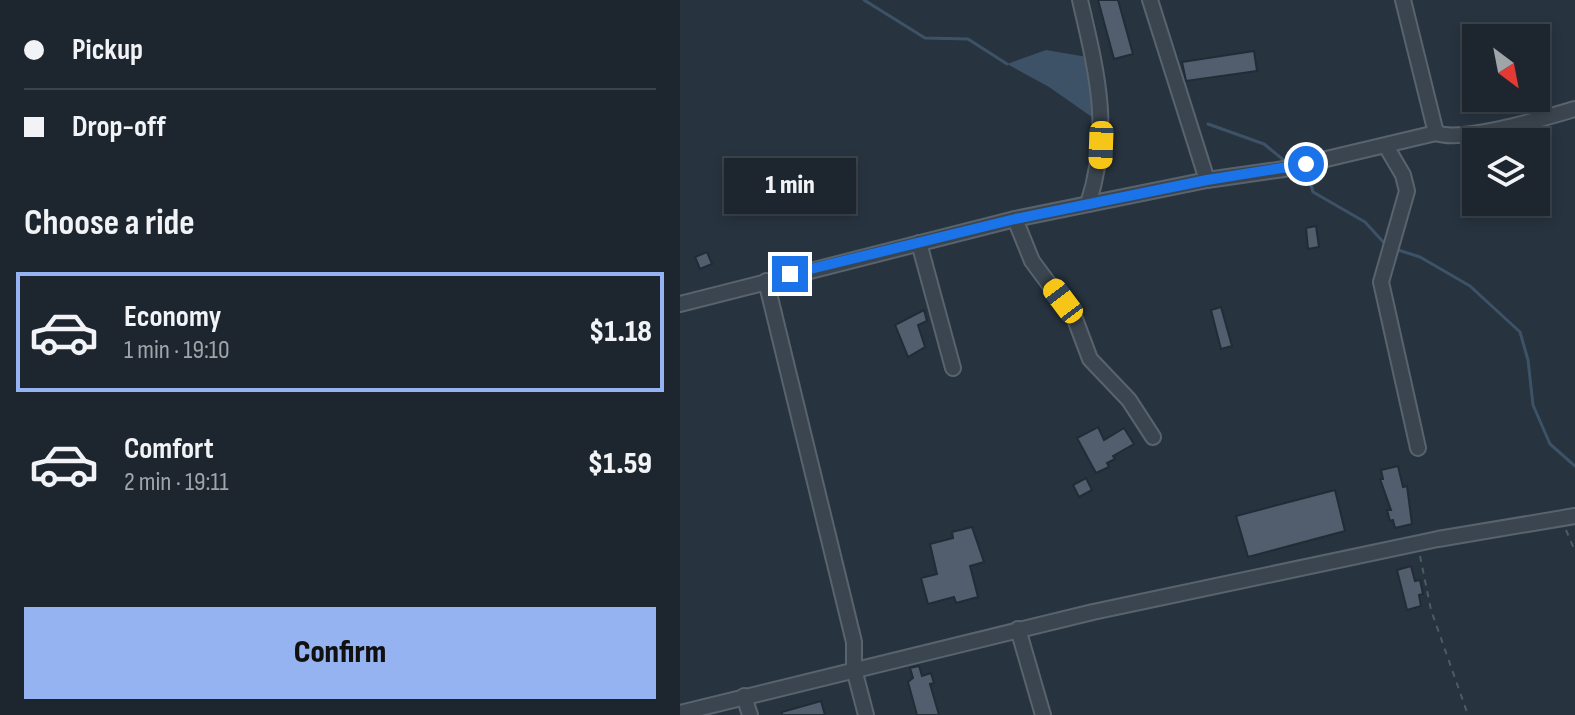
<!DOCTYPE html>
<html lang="en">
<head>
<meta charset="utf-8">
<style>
  body { margin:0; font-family:"Sofia Sans Condensed",sans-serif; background:#2a323b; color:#f1f3f6; height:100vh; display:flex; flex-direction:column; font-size:30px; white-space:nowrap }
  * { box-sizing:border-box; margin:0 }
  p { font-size:26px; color:#a0a5aa }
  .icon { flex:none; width:44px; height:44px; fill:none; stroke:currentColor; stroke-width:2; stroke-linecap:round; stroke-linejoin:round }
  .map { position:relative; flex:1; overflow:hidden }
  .drawer { display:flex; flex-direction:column; background:#1d262f; width:680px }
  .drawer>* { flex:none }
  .top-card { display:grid; align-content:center; height:176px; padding:0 24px; background:#1d262f }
  .needle { width:52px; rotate:148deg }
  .controls { position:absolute; left:782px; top:24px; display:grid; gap:16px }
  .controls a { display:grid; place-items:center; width:88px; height:88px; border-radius:0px; background:#1d262f; box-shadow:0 4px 12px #0003,0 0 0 2px #3b434b; font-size:40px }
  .end { position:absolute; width:36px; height:36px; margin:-18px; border:10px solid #1a73e8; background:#fff; box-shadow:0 0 0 4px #fff }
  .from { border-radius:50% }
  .bubble { position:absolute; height:56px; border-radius:0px; background:#1d262f; box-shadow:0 4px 12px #0003,0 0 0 2px #3b434b; font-size:26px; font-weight:800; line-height:56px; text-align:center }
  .car { position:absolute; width:24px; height:48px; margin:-24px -12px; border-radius:10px; box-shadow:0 0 6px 2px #0007; background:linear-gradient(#f5c518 24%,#345 0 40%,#f5c518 0 76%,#345 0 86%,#f5c518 0) }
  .top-card b { display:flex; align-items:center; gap:28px; height:76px; font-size:30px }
  .top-card b+b { border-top:2px solid #3b434b }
  .top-card i { width:20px; height:20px; background:#f1f3f6 }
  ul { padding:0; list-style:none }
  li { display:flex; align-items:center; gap:24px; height:120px; margin:0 16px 12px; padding:0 8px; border:4px solid transparent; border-radius:0px }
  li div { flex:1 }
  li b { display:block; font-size:30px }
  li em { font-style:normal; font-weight:800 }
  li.current { border-color:#95b2f1 }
  li>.icon { width:72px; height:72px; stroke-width:1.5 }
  h2 { padding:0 24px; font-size:36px; line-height:96px }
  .button { display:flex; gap:16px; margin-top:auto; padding:16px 24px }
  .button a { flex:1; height:92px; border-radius:0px; background:#95b2f1; color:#111; font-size:32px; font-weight:800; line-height:92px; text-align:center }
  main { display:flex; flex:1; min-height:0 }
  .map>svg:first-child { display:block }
  .water { fill:#3e5267 }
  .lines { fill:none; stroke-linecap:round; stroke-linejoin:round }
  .stream { stroke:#3e5267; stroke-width:3 }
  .building { fill:#525e6d; stroke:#222c36; stroke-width:2 }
  .minor-casing { stroke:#59636d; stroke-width:18 }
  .path { stroke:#495e5f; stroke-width:2; stroke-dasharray:6 6; stroke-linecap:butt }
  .minor { stroke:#3b454f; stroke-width:14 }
  .route { stroke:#1a73e8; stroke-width:10 }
</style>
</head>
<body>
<main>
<section class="drawer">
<div class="top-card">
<b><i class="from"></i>Pickup</b>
<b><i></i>Drop-off</b>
</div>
<h2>Choose a ride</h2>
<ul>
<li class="current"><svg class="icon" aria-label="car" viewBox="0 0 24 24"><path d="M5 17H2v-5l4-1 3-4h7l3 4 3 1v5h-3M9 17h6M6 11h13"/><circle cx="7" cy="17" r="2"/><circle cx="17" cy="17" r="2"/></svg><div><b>Economy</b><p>1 min · 19:10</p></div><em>$1.18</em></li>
<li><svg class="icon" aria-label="car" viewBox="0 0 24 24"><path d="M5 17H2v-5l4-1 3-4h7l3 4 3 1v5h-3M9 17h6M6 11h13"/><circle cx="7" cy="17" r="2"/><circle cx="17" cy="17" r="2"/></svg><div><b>Comfort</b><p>2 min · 19:11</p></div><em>$1.59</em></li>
</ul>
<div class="button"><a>Confirm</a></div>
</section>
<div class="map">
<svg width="895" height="715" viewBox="0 0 895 715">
  <rect width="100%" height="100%" fill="#27333f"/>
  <path class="water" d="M366,50l47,8 9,66 -53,-37 -42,-23z"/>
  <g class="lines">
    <g class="stream">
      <path d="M184,0l61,38 43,1 39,25"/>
      <path d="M528,124l56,20 22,18"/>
      <path d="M626,167l7,25 52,30 21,23"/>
      <path d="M715,249l25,8 50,29 50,46 8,28 5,45 17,39 25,22"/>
    </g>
  </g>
  <g class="building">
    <path d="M418,0h20l15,54 -19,5z"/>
    <path d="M574,51l3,20 -71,10 -4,-19z"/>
    <path d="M636,226l3,21 -11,2 -2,-21z"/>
    <path d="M27,252l5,12 -12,5 -5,-12z"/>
    <path d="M541,307l11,39 -11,3 -10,-39z"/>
    <path d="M244,310l3,11 -9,4 7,22 -17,10 -13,-32z"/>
    <path d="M418,427l6,13 20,-12 10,16 -21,12 2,3 -8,4 2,4 -13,6 -19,-35z"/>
    <path d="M718,466l5,21 4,-1 5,38 -17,4 -2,-8 -3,1 -3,-11h4l-11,-31h3l-2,-9z"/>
    <path d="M406,478l6,12 -13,7 -6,-12z"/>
    <path d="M655,490l10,41 -97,26 -12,-41z"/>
    <path d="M292,527l12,35 -14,4 8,31 -22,6 -2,-6 -26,7 -7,-26 16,-4 -7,-30 23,-6 -1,-6z"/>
    <path d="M731,566l4,15 5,-1 3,14 -4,1 2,11 -14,4 -10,-40z"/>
    <path d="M239,666l3,10 9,-3 3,10 -4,1 9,31h-22l-9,-33 5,-4 -3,-10z"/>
    <path d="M141,701l4,14h-43v-3z"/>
  </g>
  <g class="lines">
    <defs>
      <g id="minor">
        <path d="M400,0c17,73 32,131 8,204"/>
        <path d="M470,0l57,180"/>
        <path d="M723,0l33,133"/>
        <path d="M706,146l17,29 4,16 -26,91 37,166"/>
        <path d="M335,219l17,42 43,58 15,40 39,41 24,37"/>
        <path d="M239,243l34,125"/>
        <path d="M86,281l88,361v27l12,46"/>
        <path d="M0,304l335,-85 192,-39 77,-11 152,-36c27,10 108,-15 139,-24"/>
        <path d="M338,629l25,86"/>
        <path d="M64,696l6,19"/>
        <path d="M0,713l413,-101 345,-73 137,-23"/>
      </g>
    </defs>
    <use href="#minor" class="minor-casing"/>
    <g class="path">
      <path d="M886,530l9,21"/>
      <path d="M740,556l11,54 37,105"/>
    </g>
    <use href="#minor" class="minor"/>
  </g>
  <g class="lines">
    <path class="route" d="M110,274l225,-55 192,-39 99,-16"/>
  </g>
</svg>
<div class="controls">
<a><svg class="needle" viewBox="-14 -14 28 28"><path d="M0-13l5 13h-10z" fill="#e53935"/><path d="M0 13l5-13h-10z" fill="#a0a5aa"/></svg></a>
<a><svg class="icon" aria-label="layers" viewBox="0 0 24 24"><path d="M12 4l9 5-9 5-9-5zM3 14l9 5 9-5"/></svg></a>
</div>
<i class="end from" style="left:626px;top:164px"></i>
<i class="end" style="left:110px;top:274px"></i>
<div class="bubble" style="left:44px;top:158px;width:132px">1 min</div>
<i class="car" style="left:421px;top:145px;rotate:182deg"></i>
<i class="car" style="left:383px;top:301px;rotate:323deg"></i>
</div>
</main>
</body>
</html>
